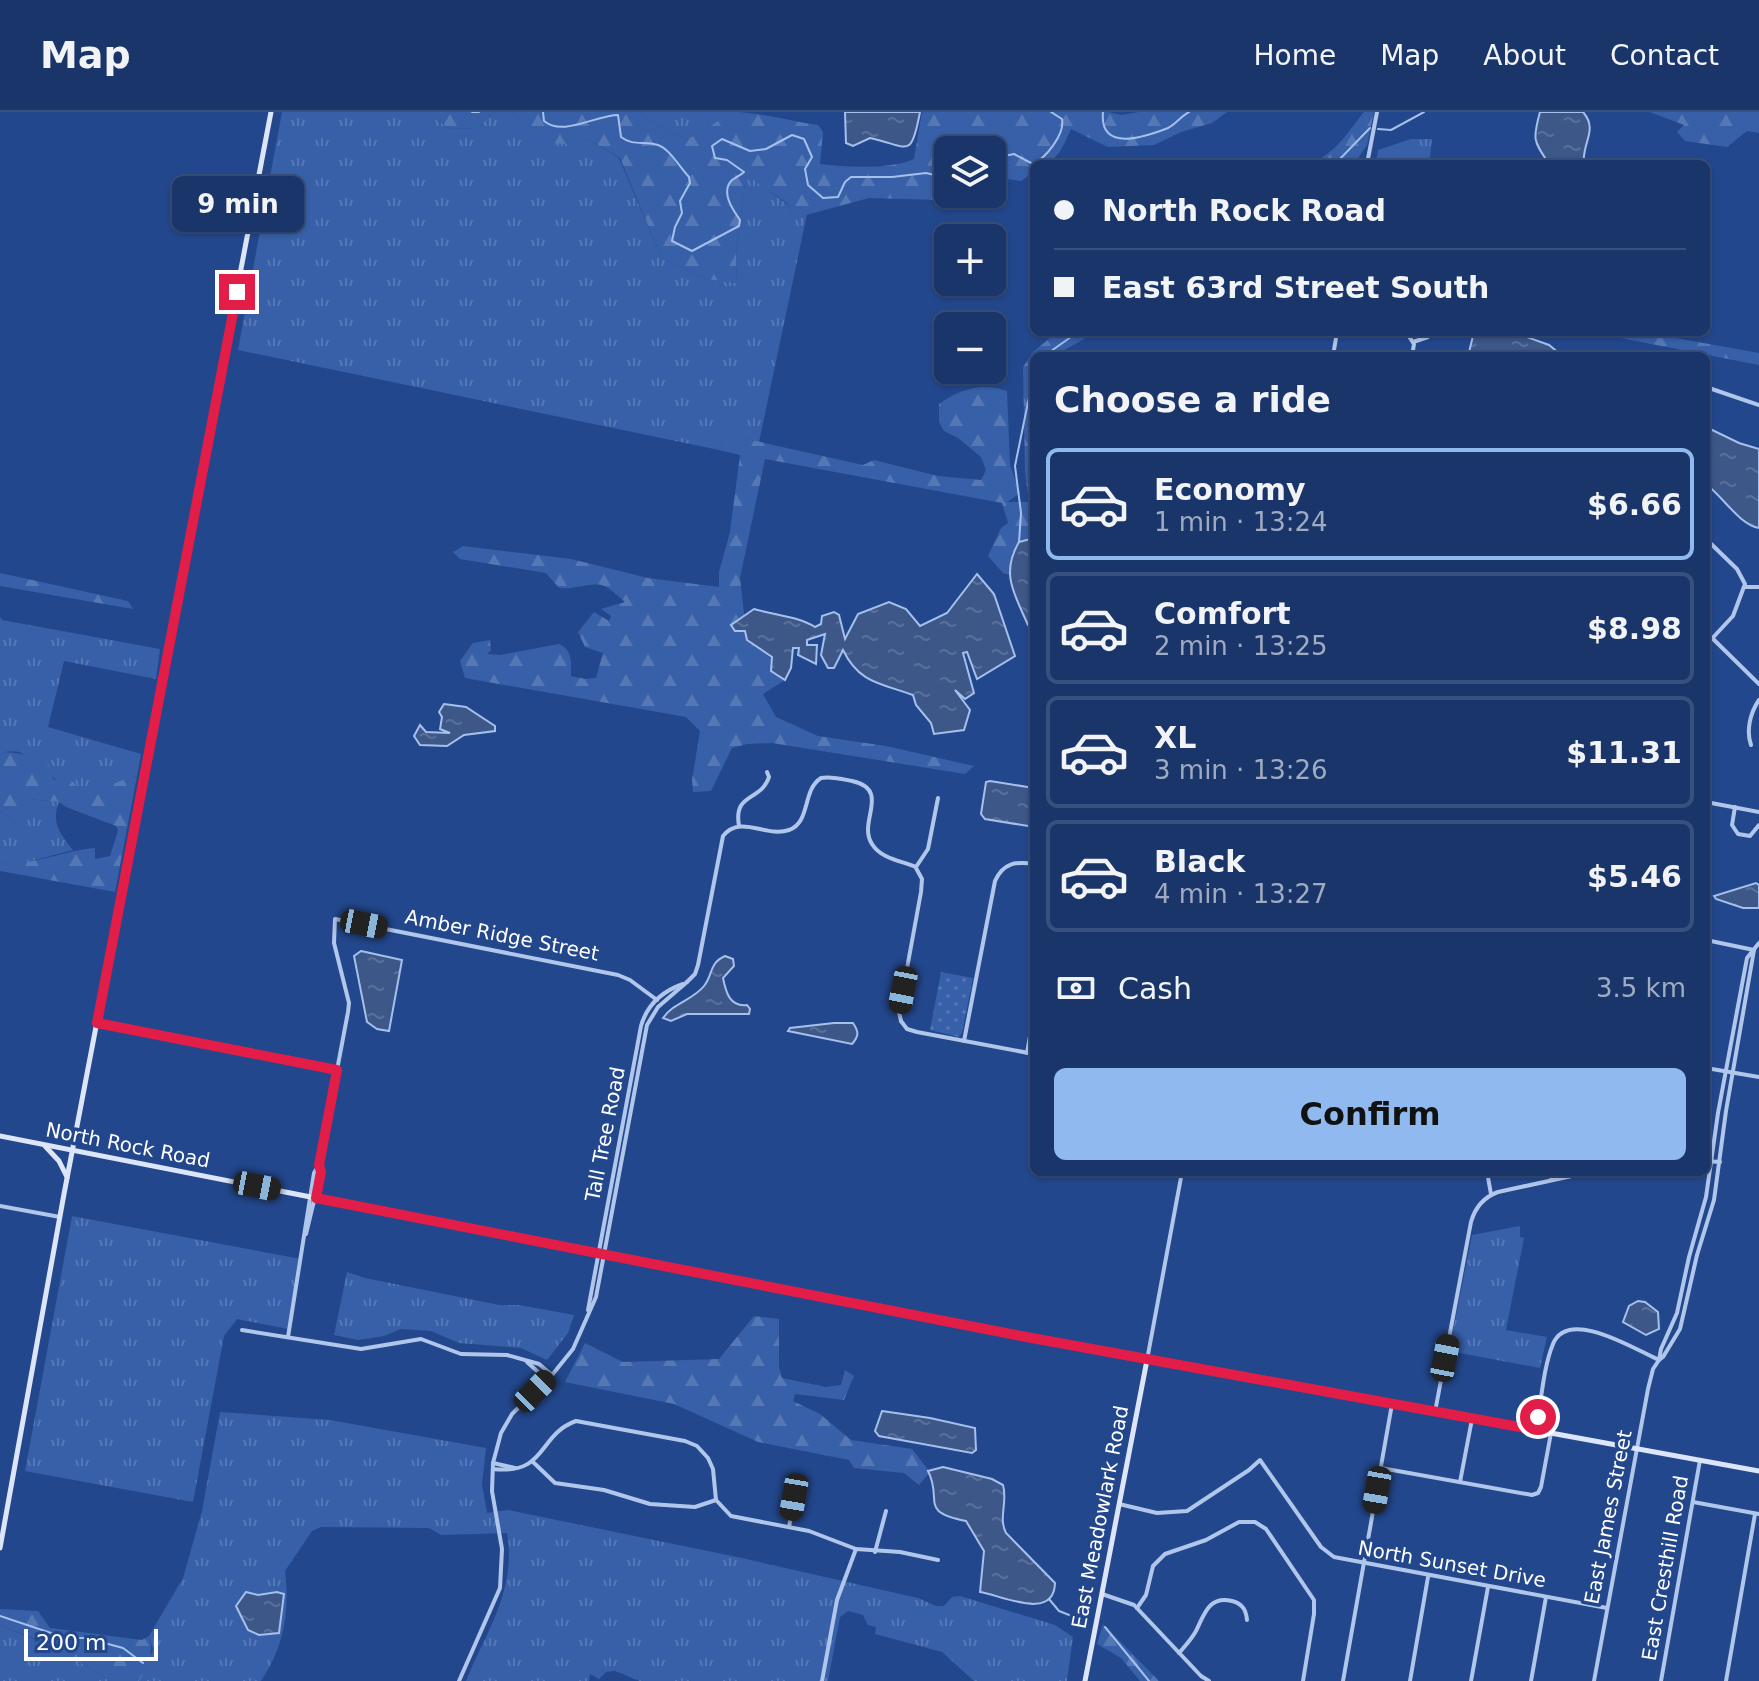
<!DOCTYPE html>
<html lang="en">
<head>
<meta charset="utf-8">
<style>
  body { margin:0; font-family:"DejaVu Sans",sans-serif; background:#274071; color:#f1f3f6; height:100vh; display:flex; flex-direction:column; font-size:30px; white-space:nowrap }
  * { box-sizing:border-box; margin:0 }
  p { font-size:26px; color:#9fabc0 }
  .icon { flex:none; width:44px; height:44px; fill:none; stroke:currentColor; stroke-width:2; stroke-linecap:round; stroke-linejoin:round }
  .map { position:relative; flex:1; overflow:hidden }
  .panel { position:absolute; left:1030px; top:240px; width:680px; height:824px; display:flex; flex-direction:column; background:#1a3569; border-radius:12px; box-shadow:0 2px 6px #0004,0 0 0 2px #38507d }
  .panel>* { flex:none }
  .guide { position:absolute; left:1030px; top:48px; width:680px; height:176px; border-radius:12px; box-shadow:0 2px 6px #0004,0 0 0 2px #38507d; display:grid; align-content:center; height:176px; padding:0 24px; background:#1a3569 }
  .fabs { position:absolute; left:934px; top:24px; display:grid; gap:16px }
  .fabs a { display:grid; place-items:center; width:72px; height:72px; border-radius:12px; background:#1a3569; box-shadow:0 2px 6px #0004,0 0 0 2px #38507d; font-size:40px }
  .scale { position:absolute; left:24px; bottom:20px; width:134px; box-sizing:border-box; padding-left:8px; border:4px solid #fff; border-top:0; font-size:22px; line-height:28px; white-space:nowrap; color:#fff; -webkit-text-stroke:6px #23478c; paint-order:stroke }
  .end { position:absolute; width:36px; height:36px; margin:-18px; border:10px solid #e11d48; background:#fff; box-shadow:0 0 0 4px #fff }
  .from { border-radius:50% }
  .bubble { position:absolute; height:56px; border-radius:12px; background:#1a3569; box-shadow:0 2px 6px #0004,0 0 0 2px #38507d; font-size:26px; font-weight:700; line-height:56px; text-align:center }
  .car { position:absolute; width:24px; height:48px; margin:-24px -12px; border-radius:10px; box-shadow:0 0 6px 2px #0007; background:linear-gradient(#222 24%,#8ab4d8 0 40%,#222 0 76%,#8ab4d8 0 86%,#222 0) }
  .guide b { display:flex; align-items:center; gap:28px; height:76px; font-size:30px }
  .guide b+b { border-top:2px solid #38507d }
  .guide i { width:20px; height:20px; background:#f1f3f6 }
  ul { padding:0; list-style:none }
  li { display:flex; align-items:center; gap:24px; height:112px; margin:0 16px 12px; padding:0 8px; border:4px solid #38507d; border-radius:12px }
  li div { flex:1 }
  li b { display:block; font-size:30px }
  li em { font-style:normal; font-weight:700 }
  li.on { border-color:#90b9f0 }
  li>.icon { width:72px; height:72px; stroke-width:1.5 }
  h2 { padding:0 24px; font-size:36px; line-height:96px }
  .pay { display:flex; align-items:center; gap:20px; height:88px; padding:0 24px; font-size:30px }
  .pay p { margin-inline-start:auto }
  .action { display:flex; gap:16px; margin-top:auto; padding:16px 24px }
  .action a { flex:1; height:92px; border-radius:12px; background:#90b9f0; color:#111; font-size:32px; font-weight:700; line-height:92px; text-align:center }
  header { display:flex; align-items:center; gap:48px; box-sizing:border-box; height:112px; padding:0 40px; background:#1a3569; border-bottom:2px solid #38507d }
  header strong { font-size:38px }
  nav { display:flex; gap:44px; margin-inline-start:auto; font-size:28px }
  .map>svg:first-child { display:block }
  .grass { fill:url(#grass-tufts) }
  .forest { fill:url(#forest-firs) }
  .park { fill:url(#park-dots) }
  .water { fill:url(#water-ripples); stroke:#a5c0ec; stroke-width:2 }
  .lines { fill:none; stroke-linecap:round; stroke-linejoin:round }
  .stream { stroke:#a5c0ec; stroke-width:2 }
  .minor { stroke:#b1c6eb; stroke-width:4 }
  .tertiary { stroke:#b1c6eb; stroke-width:4 }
  .secondary { stroke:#dce6f8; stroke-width:5 }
  .route { stroke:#e11d48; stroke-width:10 }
  .labels { text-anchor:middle; stroke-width:7; stroke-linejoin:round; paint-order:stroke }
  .street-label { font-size:20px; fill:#fff; stroke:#23478c }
</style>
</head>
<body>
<header>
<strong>Map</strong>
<nav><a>Home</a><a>Map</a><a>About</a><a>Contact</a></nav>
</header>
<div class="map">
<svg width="1759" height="1569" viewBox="0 0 1759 1569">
  <defs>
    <pattern id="grass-tufts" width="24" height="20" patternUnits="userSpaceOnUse" patternTransform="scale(2)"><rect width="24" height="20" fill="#3760a8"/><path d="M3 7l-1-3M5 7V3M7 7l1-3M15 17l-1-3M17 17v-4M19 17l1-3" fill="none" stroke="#5578b5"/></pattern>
    <pattern id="forest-firs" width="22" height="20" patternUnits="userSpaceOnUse" patternTransform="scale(2)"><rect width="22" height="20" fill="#3760a8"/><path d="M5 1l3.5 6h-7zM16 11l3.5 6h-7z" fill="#5578b5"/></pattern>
    <pattern id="park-dots" width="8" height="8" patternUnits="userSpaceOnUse" patternTransform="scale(2)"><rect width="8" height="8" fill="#3760a8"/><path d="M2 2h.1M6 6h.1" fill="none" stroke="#5578b5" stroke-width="1.8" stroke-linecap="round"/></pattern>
    <pattern id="water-ripples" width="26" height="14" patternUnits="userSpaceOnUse" patternTransform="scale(2)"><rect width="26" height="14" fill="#3d5789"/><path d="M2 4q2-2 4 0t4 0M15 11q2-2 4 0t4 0" fill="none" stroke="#5a709b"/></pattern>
  </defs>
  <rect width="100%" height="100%" fill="#23478c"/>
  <g class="grass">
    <path d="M282,0h147l18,16 30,1 16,-17h16l11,7 66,19 33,20 42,99 44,22 32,4 -1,-29 10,-80 41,30 8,13 12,-3 -48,228 -21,-5h-14l-5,13 -481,-100z"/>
    <path d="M638,0h99l-37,23 -14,4 -22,-10z"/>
    <path d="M1411,27h21l-3,25h-53l2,-14z"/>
    <path d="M0,504l2,4 158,29 -4,30 -92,-18 -16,66 93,27 -4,22c-18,3 -34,20 -54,17 -26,-4 -43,-34 -64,-41 -5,-1 -13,0 -19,0z"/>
    <path d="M28,687l31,3c-8,21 1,31 14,48l-57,15 -16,-3v-51l15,11z"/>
    <path d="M72,1104l229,43 -13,70 -51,-10 -13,17 -31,166 -168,-31z"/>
    <path d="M1520,1114v11l4,1 -18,92 41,7 -7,31 -91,-17 23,-116z"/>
    <path d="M347,1160l18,6 134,27h20l55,10 -6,18 -21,27 -26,-12 -62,-5 -28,-12 -30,-2 -17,7 -26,4 -24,-5z"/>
    <path d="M220,1300l110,8 156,28 -4,36 5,29 21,-3 229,47 181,41 18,8h8l8,-9 8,-1 95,29 18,12 -6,44h-93l-32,-29 -67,-18 1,-7 -8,-2 -5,-10 -15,-4 -8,6 -12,64h-188l-25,-10 -9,1 -7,7 -9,-5 -1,7h-123c20,-49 51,-92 41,-148l-66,2 -12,-7 -108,-1 -9,4 -27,40c5,40 -1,76 -24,110h-122l14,-31 -4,-14 34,-58 19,-67z"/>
    <path d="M0,1513l60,25 50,31h-110z"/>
  </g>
  <g class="forest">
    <path d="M429,0h64l-16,17 -30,-1z"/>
    <path d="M509,0h129l26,17 22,10c19,-5 32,-22 50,-27 21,0 58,10 82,13l5,7 -3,32c25,3 71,6 94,-5l8,-47h186l13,3 18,-3h88l-15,11 -31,9 -27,13 -46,2 -37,-18c-9,19 -13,35 -37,35v8l-13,9 -29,-4v-27h-44v44h7l-16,6 -70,-2 -74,20 -8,-15 -41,-28 -10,79 1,29 -32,-4 -44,-22 -41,-99 -34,-20 -18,7 -36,-6 -12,-20z"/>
    <path d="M1364,0h10l-7,33 -13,19h-46c25,-7 40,-32 56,-52z"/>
    <path d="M1650,0h109v21l-12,-2 -20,16 -42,-6 -8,-9 7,-7z"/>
    <path d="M1057,220h39l-42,24h-20v183l-22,14 -2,22 -7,-2 -15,-17 13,-28 7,-5 -6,-20 -237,-44 -25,119 7,62 31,24 7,16 -22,14 13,23 42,19 68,10 88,20 -9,8 -193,-31 -25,1 -15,4 -21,43 -18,1 -1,-12 8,-49 -14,-14 -221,-39 -5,-17 13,-18 17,-3 1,10 -4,4 13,1 59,-11c14,6 12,18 12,32l14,3 11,-1 7,-25 -18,-6 -7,-15 16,-20 15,9 2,-5 -10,-7 24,-7c-6,-5 -14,-13 -21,-16 -10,-5 -30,4 -45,2l-13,-15 -86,-14 -7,-7 10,-6 108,13 77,19 71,9v-15l11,-40 10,-77 -21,-5 5,-13h14l125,28 11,-5 64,16 43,4 5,-10 -5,-13 -23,-19 -14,-7 -5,-9v-18c21,-15 43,-22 68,-13l3,74 10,28 -13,9h22l-4,-30 -2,-105 10,-15z"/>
    <path d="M1590,220h52l117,21v12z"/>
    <path d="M0,461l128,28 5,8 -133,-23z"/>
    <path d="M0,640c23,0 38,5 56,18l-4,7 3,3 8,-3 9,4 11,12c22,-1 34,-14 54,-17l-22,116 -115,-21v-9c26,6 65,-12 95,-14v11l15,-3 8,-25 -2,-5 -50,-19 -7,-5 -31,-3 -3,14 -10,9 -15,-11z"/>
    <path d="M754,1204l25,3v48l3,11 44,9 15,-2 4,-15 9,6 -10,24 -49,-6 -2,7 27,13 31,26 61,9 18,23 -11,13 -15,-12 -50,-5 -5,-8 -91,-18 -84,-38 -109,-22 20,-39 38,19 96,-3z"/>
    <path d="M0,1497l38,2 12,17 92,12 7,-4c5,19 0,28 -10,45h-29l-55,-34 -55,-22z"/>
    <path d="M1103,1512l56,57h-19l-19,-23 -24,-14z"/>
  </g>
  <path class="park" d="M941,860l32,6 -11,55 -3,4 -29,-7z"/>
  <g class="water">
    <path d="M845,0h75c-9,49 -12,34 -50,26l-17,8 -7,-3z"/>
    <path d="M1540,0h43c16,18 -2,32 1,52h-35c-15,-23 -17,-23 -9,-52z"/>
    <path d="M1474,220h39l36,13 10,8 -1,3h-90z"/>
    <path d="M1706,315l33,16 20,6v79c-19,-3 -36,-31 -53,-44z"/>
    <path d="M1034,426v84l-6,3c-13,-30 -28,-51 -9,-83z"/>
    <path d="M977,462l17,20 21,62 -38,23 -10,-27 -4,1 11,40 -9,6 -10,-9 15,20 -6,20 -30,4 -3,-11 -15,-18 -3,-10c-33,-12 -54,-12 -70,-45l-9,18h-6l-7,-13 4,-21 -18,6v5h10l-1,19 -18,-9 1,-7h-6l-2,20 -6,12 -14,-9 1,-14 -25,-17 -2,-9h-10l-4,-6 23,-16c20,6 43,7 61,18l6,-3 1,-8 12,-4 5,3 6,24 13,-25 31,-12 17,7 14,17 27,-13z"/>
    <path d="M444,592l22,3 29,19v5l-31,4 -17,11 -27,-1 -6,-9 6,-11 6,7 24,1 -10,-4 2,-12 -3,-5z"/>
    <path d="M990,669l44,7v33l-6,5 -43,-7 -4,-5 5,-32z"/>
    <path d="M1756,771l3,2v23h-16l-27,-9 -2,-3z"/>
    <path d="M361,839l41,9 -13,71 -12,-2 -10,-7 -13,-66z"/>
    <path d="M725,844l8,3 1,7 -11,12c3,15 7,29 24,27l3,4 -1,5h-62l-16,7 -8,-3c10,-15 30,-18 41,-32 9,-11 5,-23 21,-30z"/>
    <path d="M834,911h19c6,9 6,13 -1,21l-64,-13 2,-3z"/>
    <path d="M1638,1189l7,1 13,10 1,17 -13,6 -23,-13 6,-16z"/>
    <path d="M882,1299l48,7 45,10 1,22 -4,3 -93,-17 -4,-5z"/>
    <path d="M943,1355l49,12 11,6c5,17 -5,33 3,48l49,50c-1,39 -54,12 -75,9l4,-41 -18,-30c-48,-9 -23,-21 -38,-50z"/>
    <path d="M246,1480l12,3 19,-3 7,2 -5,39 -20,2 -11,-5 -12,-24z"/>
  </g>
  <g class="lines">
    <g class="stream">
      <path d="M472,0h7"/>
      <path d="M543,0l1,9c19,16 52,-6 74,-6l3,22c13,10 23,3 37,8 12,4 22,23 31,32l1,6 -10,18 2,12 -7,14 -3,14 20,10 47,-25 1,-6c-7,-10 -20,-28 -8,-40 4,-3 9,-5 12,-8l-17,-12 -12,-2 -3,-12 10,-7 28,12 16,-2 26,-14 12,4 8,18 -7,12 3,16 15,13 15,-1 7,-15 6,-5h41l34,-4 22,5"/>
      <path d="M1103,0c-4,41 42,25 65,16 8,-4 13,-12 21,-16"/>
      <path d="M1378,17l13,1 33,-18"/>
      <path d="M971,38l18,-3 1,3"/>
      <path d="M992,41l12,3 10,-2 19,10c13,-6 32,-30 29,-45l-11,-7"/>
      <path d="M1335,52l35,-36"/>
      <path d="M1044,244l34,-24"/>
      <path d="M1019,430l2,-29 -6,-47 19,-93"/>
      <path d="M1049,1487l10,12 28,11"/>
      <path d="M0,1504l66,22h20l37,10 20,15"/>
      <path d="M1105,1515l44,54"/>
    </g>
    <g class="minor">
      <path d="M1406,220l8,12 -2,12"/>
      <path d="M1413,230l15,-5"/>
      <path d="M1677,244v-1"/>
      <path d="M1706,275l53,18"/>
      <path d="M1706,427l31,30 8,15 -12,32 -27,29"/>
      <path d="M1745,475h14"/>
      <path d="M1706,520l53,52"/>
      <path d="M1751,633c-5,-14 -1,-32 8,-45"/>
      <path d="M1706,690l53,10"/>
      <path d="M1735,695l-3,18 6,9 12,2 9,-11"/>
      <path d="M739,714c-6,-34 22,-24 30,-49l-2,-5"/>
      <path d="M916,755l12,-18 10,-51"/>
      <path d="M1706,828l48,10"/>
      <path d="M687,870l8,-8 3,-9 25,-129c18,-22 43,2 66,-6 22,-8 13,-40 32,-52 10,-2 21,1 31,3 40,9 5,41 20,63 9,15 30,17 44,23"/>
      <path d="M901,909l-2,-9 22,-120 1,-13 -6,-11"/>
      <path d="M901,909l6,8 10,3 117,22"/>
      <path d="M97,911l240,47"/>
      <path d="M964,929l31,-160c8,-18 21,-20 39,-17"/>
      <path d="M1027,941l6,-34"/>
      <path d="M1706,956l53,9"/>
      <path d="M1706,1049l14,1"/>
      <path d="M319,1053l29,-153 1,-9 -15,-60 1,-24 283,56 12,5 27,20"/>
      <path d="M1487,1060l4,22"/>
      <path d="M1550,1060l2,8"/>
      <path d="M0,1094l60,11"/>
      <path d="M242,1218l119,19 60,-10 40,15 46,1 32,9 13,11"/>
      <path d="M288,1225l26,-164 5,-8 2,7 -15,62"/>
      <path d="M527,1250l20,18"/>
      <path d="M1435,1300l36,-190c4,-14 13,-25 27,-30l92,-20"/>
      <path d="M1536,1318c5,-26 7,-62 17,-86 15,-37 83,6 106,16"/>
      <path d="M533,1350l22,21 49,7 46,14 45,3 21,-7"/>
      <path d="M493,1351l22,5"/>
      <path d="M1381,1356l151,27 6,-2 3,-6 10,-54"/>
      <path d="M493,1357c55,6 44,-34 83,-48l109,20 12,5 11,12 5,11 3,31 15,16 78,15 47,18 44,3 38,8"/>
      <path d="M1460,1370l12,-63"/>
      <path d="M1693,1390l66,12"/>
      <path d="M1119,1392l38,9 30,-2 62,-41 11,-10 61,87 13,10 273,51"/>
      <path d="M789,1415l8,-43"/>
      <path d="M875,1440l11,-41"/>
      <path d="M1102,1482l32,11 67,71 8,5"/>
      <path d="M1137,1496l9,-13 7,-29 12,-12 41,-14 33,-18h16l11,7 48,71v14l-11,67"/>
      <path d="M1179,1541c6,-7 12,-13 17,-22 8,-16 13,-36 36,-30 11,3 14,9 15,19"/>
      <path d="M822,1569l15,-81 19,-51"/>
      <path d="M1410,1569l18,-104"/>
      <path d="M1471,1569l17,-94"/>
      <path d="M1531,1569l15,-84"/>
      <path d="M1661,1569l39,-221"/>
      <path d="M1726,1569l29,-167"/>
    </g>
    <g class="tertiary">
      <path d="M1367,52l10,-52"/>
      <path d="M1333,244l4,-24"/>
      <path d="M1754,838l-28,161 -12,89 -17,55 -17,74 -17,28 -4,3 2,-11 16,-36 12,-56 17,-60 12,-84 29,-155 12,-15"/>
      <path d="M588,1198l53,-284c6,-21 22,-35 42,-42"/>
      <path d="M1147,1248l35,-188"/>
      <path d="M459,1569l41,-93 2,-39 -10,-58 1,-28 8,-30 11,-19 40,-39 21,-26 23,-52 51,-272 11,-18 29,-25"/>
      <path d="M1343,1569l49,-277"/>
      <path d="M1594,1569l54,-292 5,-20 6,-9"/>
    </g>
    <g class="secondary">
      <path d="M0,1024l1014,199 745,136"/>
      <path d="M45,1034l14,15 8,16"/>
      <path d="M0,1436l64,-354 207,-1082"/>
      <path d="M1085,1569l62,-321"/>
    </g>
  </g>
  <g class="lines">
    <path class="route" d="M237,180l-140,731 240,47 -18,95 2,7 -5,26 705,138 515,94 2,-13"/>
  </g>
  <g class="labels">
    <g class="street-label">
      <text transform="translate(502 823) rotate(11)" y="7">Amber Ridge Street</text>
      <text transform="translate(605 1022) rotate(-79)" y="7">Tall Tree Road</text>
      <text transform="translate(128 1033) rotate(11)" y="7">North Rock Road</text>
      <text transform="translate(1100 1405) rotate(-79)" y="7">East Meadowlark Road</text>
      <text transform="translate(1608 1405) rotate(-79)" y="7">East James Street</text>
      <text transform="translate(1452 1452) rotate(10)" y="7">North Sunset Drive</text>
      <text transform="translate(1665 1456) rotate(-80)" y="7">East Cresthill Road</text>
    </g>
  </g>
</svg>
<div class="fabs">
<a><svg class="icon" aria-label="layers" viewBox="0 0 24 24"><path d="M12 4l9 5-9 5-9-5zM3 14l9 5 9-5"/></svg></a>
<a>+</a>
<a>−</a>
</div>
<div class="scale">200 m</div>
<i class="end from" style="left:1538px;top:1305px"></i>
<i class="end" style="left:237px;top:180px"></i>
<div class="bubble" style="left:172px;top:64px;width:132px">9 min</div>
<i class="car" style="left:364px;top:812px;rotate:101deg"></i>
<i class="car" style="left:903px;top:878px;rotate:191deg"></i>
<i class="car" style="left:257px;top:1074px;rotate:101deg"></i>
<i class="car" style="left:1445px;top:1246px;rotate:11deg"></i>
<i class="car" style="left:535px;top:1279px;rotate:45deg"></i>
<i class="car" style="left:1377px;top:1378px;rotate:190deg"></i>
<i class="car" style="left:794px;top:1385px;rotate:190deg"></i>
<div class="guide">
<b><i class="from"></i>North Rock Road</b>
<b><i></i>East 63rd Street South</b>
</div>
<section class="panel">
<h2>Choose a ride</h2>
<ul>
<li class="on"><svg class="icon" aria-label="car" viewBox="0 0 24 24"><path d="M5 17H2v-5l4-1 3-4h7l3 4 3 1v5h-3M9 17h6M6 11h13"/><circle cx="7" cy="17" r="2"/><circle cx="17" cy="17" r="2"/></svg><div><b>Economy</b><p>1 min · 13:24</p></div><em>$6.66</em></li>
<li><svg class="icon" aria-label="car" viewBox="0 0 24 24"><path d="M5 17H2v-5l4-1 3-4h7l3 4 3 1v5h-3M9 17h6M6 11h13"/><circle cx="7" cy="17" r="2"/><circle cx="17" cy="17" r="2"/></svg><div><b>Comfort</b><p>2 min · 13:25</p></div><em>$8.98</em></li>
<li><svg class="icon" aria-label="car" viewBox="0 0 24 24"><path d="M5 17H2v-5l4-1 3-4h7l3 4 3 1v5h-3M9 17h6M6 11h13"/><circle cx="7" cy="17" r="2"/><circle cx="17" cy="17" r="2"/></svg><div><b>XL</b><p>3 min · 13:26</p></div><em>$11.31</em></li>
<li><svg class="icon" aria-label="car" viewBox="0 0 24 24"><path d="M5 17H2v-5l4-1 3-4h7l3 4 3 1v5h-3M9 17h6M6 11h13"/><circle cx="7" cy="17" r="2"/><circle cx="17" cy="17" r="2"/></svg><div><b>Black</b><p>4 min · 13:27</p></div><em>$5.46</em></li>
</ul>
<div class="pay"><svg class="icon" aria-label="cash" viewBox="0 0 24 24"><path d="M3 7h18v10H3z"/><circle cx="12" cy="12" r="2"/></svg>Cash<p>3.5 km</p></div>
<div class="action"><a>Confirm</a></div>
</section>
</div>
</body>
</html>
